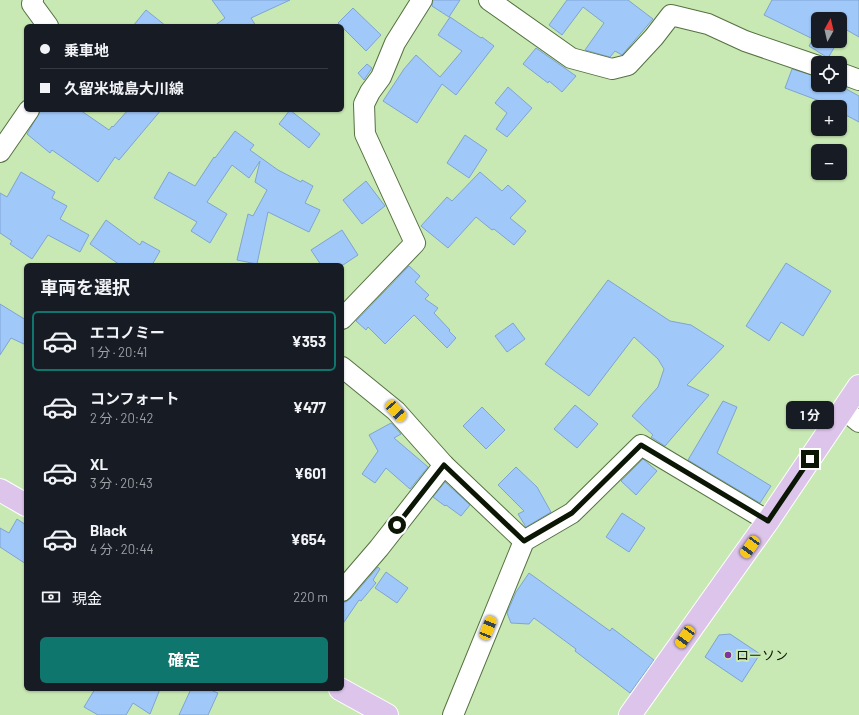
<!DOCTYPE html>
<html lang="ja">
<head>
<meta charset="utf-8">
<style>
  body { margin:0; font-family:Barlow,"Noto Sans JP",sans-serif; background:#20242c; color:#f1f3f6; height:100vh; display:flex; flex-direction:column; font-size:15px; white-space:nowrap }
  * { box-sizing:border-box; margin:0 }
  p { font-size:13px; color:#9ea1a6 }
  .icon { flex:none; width:22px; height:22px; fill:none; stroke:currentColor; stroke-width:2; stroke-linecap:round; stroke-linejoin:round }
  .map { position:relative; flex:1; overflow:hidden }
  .sheet { position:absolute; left:24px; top:263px; width:320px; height:428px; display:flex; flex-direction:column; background:#171b24; border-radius:6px; box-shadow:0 1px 3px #0004 }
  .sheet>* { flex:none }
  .top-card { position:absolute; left:24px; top:24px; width:320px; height:88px; border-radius:6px; box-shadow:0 1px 3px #0004; display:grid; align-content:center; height:88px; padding:0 16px; background:#171b24 }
  .needle { width:26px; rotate:8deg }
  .controls { position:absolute; left:811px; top:12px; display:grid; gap:8px }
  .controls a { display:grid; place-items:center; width:36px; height:36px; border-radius:6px; background:#171b24; box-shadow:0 1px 3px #0004; font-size:20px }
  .end { position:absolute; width:18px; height:18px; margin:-9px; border:5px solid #0b1604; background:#fff; box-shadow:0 0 0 2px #fff }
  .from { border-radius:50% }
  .bubble { position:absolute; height:28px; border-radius:6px; background:#171b24; box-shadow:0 1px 3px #0004; font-size:13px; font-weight:700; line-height:28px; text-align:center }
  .car { position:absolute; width:12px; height:24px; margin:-12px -6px; border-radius:5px; box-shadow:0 0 3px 1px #0007; background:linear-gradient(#f5c518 24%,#345 0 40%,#f5c518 0 76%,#345 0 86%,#f5c518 0) }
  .top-card b { display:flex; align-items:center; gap:14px; height:38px; font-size:15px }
  .top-card b+b { border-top:1px solid #363941 }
  .top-card i { width:10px; height:10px; background:#f1f3f6 }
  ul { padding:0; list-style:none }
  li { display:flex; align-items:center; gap:12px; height:60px; margin:0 8px 6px; padding:0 8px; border:2px solid transparent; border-radius:6px }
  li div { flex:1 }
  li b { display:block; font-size:15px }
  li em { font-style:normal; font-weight:700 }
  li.current { border-color:#0f766e }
  li>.icon { width:36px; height:36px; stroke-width:1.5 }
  h2 { padding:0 16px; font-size:18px; line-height:48px }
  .pay { display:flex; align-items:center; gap:10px; height:44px; padding:0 16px; font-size:15px }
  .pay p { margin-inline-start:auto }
  .primary-button { display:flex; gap:8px; margin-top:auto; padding:8px 16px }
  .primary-button a { flex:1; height:46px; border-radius:6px; background:#0f766e; color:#fff; font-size:16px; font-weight:700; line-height:46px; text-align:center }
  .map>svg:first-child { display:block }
  .building { fill:#a0c9fa; stroke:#7ea4d2 }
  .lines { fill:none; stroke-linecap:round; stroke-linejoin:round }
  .minor-casing { stroke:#557141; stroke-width:22 }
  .major-casing { stroke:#fff; stroke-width:24 }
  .minor { stroke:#fff; stroke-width:20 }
  .major { stroke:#ddc4eb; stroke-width:22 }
  .route { stroke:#0b1604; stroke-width:5 }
  .poi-dot { fill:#8133a4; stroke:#c8e9b3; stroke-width:1.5 }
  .labels { text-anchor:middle; stroke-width:4; stroke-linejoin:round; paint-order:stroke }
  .poi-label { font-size:13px; fill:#0b1604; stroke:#c8e9b3; text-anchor:start }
</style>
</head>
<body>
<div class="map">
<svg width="859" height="715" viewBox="0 0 859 715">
  <rect width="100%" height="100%" fill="#c8e9b3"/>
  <g class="building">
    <path d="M212,0h78l-39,18 5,8h-42l11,-8z"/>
    <path d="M433,0h27l-11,17 -17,-11z"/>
    <path d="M567,0h61l25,19 -31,36 -7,-4 -5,6 -25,-7 19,-27 -21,-16 -21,28 -13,-10z"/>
    <path d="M772,0h87v37l-14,-8 -5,9v-19h-22v22h20l-10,17 -19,-12 4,-7 -49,-24z"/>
    <path d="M353,8l28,27 -15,16 -28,-28z"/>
    <path d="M146,10l20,16h-33z"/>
    <path d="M450,17l31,21 1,-1 12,9 -38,49 -14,-11 -25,39 -34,-22 21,-32 12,-14 24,22 22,-26 -24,-16z"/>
    <path d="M536,48l40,28 -14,16 -13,-11 -1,2 -25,-19z"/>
    <path d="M367,64l5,4 -8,12 -6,-7z"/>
    <path d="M792,69l26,8v8h21l20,11v26l-19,-10v-5h-10l-13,-7 -32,-12z"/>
    <path d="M508,87l24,21 -25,29 -11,-8 11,-16 -12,-10z"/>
    <path d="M41,110h39l29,20 3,-4 1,1 15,-17h33l-42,50 -4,-3 -17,25 -46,-32 -2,3 -23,-19z"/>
    <path d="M290,110l30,24 -11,14 -30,-24z"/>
    <path d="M235,131l19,14 -4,5 28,20 23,12 1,-2 11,6 -8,17 15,7 -11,22 -41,-20 -11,52 -20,-4 11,-46 5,2 14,-26 -12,-8 5,-21 -11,17 -17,-13 -25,37 20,12 -17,29 -19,-12 6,-9 -43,-24 15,-26 26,14 19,-29 1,1z"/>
    <path d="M465,135l22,15 -18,28 -22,-15z"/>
    <path d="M21,172l34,20 -3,6 15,8 -7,13 29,16 -9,17 -32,-17 -16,24 -22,-15 2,-3 -12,-8v-40l7,4z"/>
    <path d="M480,172l22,19 6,-6 18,16 -16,17 16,13 -12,14 -20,-16 -2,1 -16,-13 -28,31 -27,-22 26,-29 5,4z"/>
    <path d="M366,181l19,25 -23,18 -19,-24z"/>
    <path d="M106,220l34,25 2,-4 18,10 -8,14h-32l-30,-21z"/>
    <path d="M342,230l16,25 -15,10h-22l-10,-15z"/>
    <path d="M786,263l45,28 -28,45 -22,-14 -12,19 -23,-15z"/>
    <path d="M409,266l11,10 -5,6 14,13 -4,4 13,9 -4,5 16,17 -1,1 7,7 -9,10 -33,-33 -29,29 -17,-17 -2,3 -10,-9z"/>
    <path d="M608,280l62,41 21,4 33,21 -37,39 22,10 -44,51 -14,-9 2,-2 -21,-19 26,-29 6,-18 -6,-10 -24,-22 -45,59 -44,-32z"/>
    <path d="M0,304l26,16v25l-15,-7 -11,17z"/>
    <path d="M513,323l12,16 -18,13 -12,-16z"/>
    <path d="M723,401l14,6 -20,46 54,33 -11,17 -72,-43z"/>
    <path d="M575,405l23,19 -21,24 -23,-19z"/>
    <path d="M482,407l23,23 -19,19 -23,-23z"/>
    <path d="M391,423l10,11 -7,4 34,29 -18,22 -24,-21 -11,15 -13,-9 16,-23 -9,-16z"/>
    <path d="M643,459l14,12 -21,24 -15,-14z"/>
    <path d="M516,467l21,20 14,25 -25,15 -8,-13 6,-3 -26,-26z"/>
    <path d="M445,482l25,23 -9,11 -15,-11 -1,1 -12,-9z"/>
    <path d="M622,513l23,15 -16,24 -23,-15z"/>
    <path d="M17,519l9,6v39l-26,-17v-19l9,5z"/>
    <path d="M378,567l2,2 -7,11 3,3 -15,18 -2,-1 -17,25v-23h4l5,-4z"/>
    <path d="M386,572l22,16 -11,15 -22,-15z"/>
    <path d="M529,573l81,58 2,-3 42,32 -24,33 -55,-42 1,-2 -42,-31 -5,6 -18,-1 -4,-10 9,-21z"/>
    <path d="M730,634l30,20 -18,28 -37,-25 14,-22z"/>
    <path d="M95,689h65l-10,25 -17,-11 -7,12h-28l-14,-8z"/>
    <path d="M191,689h17l10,4 -10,22h-29z"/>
  </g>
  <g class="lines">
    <defs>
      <g id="minor">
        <path d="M33,0l-1,4 16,22"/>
        <path d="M489,0l82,58 41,11 16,-4 26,-28 17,-22 37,9 37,17 73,25"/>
        <path d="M840,73l19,7"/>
        <path d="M0,152l29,-42"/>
        <path d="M342,319l73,-76 -50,-109 -1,-30 6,-12 11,-15 14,-34 27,-43"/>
        <path d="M342,367l54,44 48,54 80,76"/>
        <path d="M843,409l16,13"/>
        <path d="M342,591l37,-43 65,-83"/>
        <path d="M453,715l71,-174 48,-28 69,-68 127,76"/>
      </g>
      <g id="major">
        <path d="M0,490l26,15"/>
        <path d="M340,689l47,26"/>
        <path d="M630,715l138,-194 91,-135"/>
      </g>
    </defs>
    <use href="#minor" class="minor-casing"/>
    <use href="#major" class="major-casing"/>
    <use href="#minor" class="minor"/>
    <use href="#major" class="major"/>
  </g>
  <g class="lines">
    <path class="route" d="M397,525l47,-60 80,76 48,-28 69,-68 127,76 42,-62"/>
  </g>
  <circle class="poi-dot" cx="728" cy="655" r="4"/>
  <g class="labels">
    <g class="poi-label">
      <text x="736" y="660">ローソン</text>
    </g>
  </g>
</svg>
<div class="controls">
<a><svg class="needle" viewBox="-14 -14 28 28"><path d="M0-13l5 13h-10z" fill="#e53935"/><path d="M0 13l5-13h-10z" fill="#9ea1a6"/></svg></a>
<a><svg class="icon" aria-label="locate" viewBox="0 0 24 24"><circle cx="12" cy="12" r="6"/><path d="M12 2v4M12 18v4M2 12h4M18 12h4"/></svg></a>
<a>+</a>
<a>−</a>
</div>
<i class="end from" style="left:397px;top:525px"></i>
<i class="end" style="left:810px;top:459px"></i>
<div class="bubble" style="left:786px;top:401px;width:48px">1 分</div>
<i class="car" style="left:396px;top:411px;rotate:138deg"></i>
<i class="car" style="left:750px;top:547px;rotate:216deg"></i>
<i class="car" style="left:488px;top:628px;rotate:22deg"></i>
<i class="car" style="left:685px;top:637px;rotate:215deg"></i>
<div class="top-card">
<b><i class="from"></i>乗車地</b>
<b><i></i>久留米城島大川線</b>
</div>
<section class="sheet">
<h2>車両を選択</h2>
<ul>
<li class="current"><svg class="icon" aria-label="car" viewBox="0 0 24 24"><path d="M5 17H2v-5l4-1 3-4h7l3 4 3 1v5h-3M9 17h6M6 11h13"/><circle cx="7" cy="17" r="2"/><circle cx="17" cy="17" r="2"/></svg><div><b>エコノミー</b><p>1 分 · 20:41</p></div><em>¥353</em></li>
<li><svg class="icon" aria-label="car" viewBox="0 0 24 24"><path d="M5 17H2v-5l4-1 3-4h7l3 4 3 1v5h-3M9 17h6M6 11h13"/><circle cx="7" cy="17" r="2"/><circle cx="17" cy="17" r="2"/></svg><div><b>コンフォート</b><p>2 分 · 20:42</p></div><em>¥477</em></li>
<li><svg class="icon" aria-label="car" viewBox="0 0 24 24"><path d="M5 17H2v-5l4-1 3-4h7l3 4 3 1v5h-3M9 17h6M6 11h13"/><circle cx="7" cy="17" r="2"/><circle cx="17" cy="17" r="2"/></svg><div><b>XL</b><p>3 分 · 20:43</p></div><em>¥601</em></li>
<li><svg class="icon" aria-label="car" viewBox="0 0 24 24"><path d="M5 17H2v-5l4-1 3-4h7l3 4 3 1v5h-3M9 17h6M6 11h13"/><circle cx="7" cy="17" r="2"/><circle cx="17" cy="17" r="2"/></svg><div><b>Black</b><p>4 分 · 20:44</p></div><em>¥654</em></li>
</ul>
<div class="pay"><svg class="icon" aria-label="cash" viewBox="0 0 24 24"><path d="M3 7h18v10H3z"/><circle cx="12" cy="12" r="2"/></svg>現金<p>220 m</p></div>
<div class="primary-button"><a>確定</a></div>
</section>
</div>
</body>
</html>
